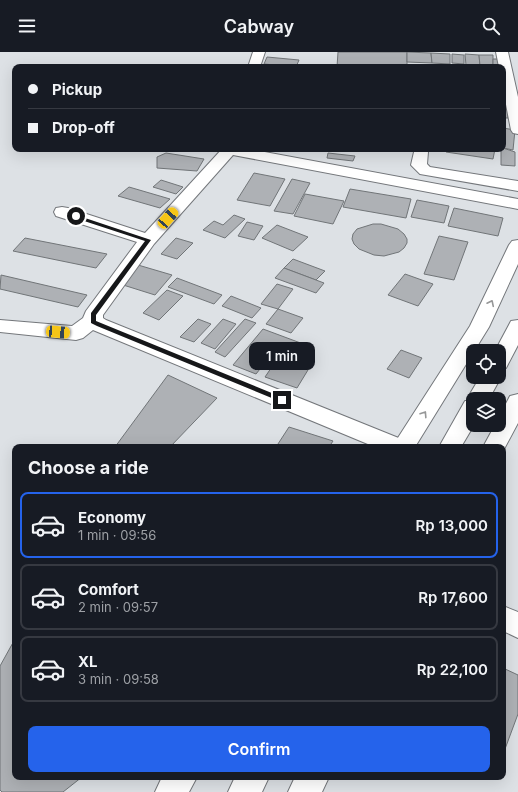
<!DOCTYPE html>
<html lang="en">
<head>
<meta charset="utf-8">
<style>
  body { margin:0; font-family:Inter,sans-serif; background:#242831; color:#f1f3f6; height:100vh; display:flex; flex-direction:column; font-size:15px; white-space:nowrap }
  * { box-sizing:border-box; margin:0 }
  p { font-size:13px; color:#9ea1a6 }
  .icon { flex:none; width:22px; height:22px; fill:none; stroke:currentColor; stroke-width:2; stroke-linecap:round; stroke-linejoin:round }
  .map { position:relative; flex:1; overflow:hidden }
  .panel { position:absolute; left:12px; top:392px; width:494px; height:336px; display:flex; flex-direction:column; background:#171b24; border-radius:8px; box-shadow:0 4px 16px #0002 }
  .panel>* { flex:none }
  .banner { position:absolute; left:12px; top:12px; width:494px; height:88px; border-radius:8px; box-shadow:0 4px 16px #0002; display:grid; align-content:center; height:88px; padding:0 16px; background:#171b24 }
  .buttons { position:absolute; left:466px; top:292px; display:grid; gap:8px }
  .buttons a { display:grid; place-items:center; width:40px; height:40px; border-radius:8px; background:#171b24; box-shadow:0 4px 16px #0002; font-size:20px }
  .end { position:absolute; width:18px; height:18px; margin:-9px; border:5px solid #161719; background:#fff; box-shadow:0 0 0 2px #fff }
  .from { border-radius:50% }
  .bubble { position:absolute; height:28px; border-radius:8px; background:#171b24; box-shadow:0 4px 16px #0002; font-size:13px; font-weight:600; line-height:28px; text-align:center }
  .car { position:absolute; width:12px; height:24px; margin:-12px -6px; border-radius:5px; box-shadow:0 0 3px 1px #0007; background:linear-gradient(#f5c518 24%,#345 0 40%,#f5c518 0 76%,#345 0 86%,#f5c518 0) }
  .banner b { display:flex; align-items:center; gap:14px; height:38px; font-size:15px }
  .banner b+b { border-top:1px solid #363941 }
  .banner i { width:10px; height:10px; background:#f1f3f6 }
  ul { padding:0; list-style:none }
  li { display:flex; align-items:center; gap:12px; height:66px; margin:0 8px 6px; padding:0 8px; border:2px solid #363941; border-radius:8px }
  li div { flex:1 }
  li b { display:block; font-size:15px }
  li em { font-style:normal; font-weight:600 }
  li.current { border-color:#2563eb }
  li>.icon { width:36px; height:36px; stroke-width:1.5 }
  h2 { padding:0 16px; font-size:18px; line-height:48px }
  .cta { display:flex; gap:8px; margin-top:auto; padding:8px 16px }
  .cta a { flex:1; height:46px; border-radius:8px; background:#2563eb; color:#fff; font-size:16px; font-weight:600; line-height:46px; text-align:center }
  header { display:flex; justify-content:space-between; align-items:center; height:52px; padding:0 16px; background:#171b24; font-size:18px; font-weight:600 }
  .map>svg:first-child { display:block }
  .building { fill:#aeb1b5; stroke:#717578 }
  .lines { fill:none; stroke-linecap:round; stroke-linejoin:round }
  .minor-casing { stroke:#74777b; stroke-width:2 }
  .highway-casing { stroke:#74777b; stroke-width:2 }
  .minor { fill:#fff; fill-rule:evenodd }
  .highway { fill:#fff; fill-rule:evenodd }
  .oneway { stroke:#969798 }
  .route { fill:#161719 }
</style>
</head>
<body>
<header><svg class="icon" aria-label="menu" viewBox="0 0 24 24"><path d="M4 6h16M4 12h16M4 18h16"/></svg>Cabway<svg class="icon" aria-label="search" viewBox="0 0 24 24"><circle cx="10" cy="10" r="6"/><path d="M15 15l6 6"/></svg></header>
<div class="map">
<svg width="518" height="740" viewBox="0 0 518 740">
  <rect width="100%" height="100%" fill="#dde1e5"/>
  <g class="building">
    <path d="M338,0h69v15h-70z"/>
    <path d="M407,0l24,1 1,10 -25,-1z"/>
    <path d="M431,1l19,1v10l-18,-1z"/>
    <path d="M452,2l12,1v9l-12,-1z"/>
    <path d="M465,2l14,1 1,11 -14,-1z"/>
    <path d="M479,3h14v12l-13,-1z"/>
    <path d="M267,5l32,3 -3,7 -32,-3z"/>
    <path d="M493,7h7l-1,8h-6z"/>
    <rect x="503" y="54" width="5" height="12"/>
    <path d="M503,76l12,2 -2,20 -10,-2z"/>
    <path d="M503,96l12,4v14l-14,-1v-16z"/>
    <path d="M447,97h48l-2,10 -47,-7z"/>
    <path d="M166,101l38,6 -7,12 -40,-3v-11z"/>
    <path d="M328,101l27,3 -2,5 -26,-3z"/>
    <path d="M254,121l31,6 -15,27 -33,-6z"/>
    <path d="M292,127l18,4 -17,31 -19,-3z"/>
    <path d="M161,128l22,7 -7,7 -23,-7z"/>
    <path d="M129,135l41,12 -10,9 -42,-12z"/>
    <path d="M350,137l61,10 -5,19 -63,-11z"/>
    <path d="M305,142l39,7 -11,23 -39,-8z"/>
    <path d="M417,148l32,6 -5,17 -33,-6z"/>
    <path d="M454,156l49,10 -5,18 -50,-10z"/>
    <path d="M234,163l11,4 -20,19 -22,-8 11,-9 9,4z"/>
    <path d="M247,170l16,4 -9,14 -16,-4z"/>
    <path d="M373,172h8l17,5 6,5 3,5v4l-3,5 -5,4 -15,4 -10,-1 -15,-6 -5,-5 -2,-5 1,-5 4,-5z"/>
    <path d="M277,173l31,12 -15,14 -31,-13z"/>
    <path d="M439,184l29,6 -14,38 -30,-6z"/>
    <path d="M25,186l82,16 -11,14 -83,-17z"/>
    <path d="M176,186l17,5 -16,16 -16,-5z"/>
    <path d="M293,207l32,12 -9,9 -32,-12z"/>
    <path d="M138,213l34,10 -17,20 -35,-11z"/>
    <path d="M284,216l40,15 -8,10 -41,-15z"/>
    <path d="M405,222l28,10 -15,22 -30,-11z"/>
    <path d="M1,223l86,20 -9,12 -78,-18z"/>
    <path d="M177,226l45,17 -8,9 -46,-17z"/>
    <path d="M277,232l16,5 -15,20 -17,-5z"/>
    <path d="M167,238l16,6 -24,24 -16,-7z"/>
    <path d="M231,244l30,12 -9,10 -30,-12z"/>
    <path d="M278,257l25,9 -12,15 -25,-9z"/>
    <path d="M198,267l13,5 -17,18 -14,-5z"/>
    <path d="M223,267l13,5 -21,25 -14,-6z"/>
    <path d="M245,267l11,4 -31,34 -10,-5z"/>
    <path d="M263,277l43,16 -10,12 -20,-8 -20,25 -23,-9z"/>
    <path d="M401,298l21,8 -13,20 -22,-9z"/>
    <path d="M280,303l31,10 -14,23 -32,-11z"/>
    <path d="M168,323l49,23 -47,49h-55z"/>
    <path d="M289,375l44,14 -4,6h-53z"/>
    <path d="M15,587v138h67l-19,15h-61l-2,-2v-124z"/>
    <path d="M503,616l15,7v39l-13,35 -2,-1z"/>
  </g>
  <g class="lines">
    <defs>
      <g id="minor">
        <path d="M253,0h12l-5,15h-12z"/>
        <path d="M222,97h27l269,50v10l-285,-54 -79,89 -51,71v3l3,2 300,121 3,6h-34l-282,-117 -10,8 -7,2 -76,-8v-12l72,6 11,-8 3,-7 51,-69 -81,-26 -2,-4 2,-4 6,-1 6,1 77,25z"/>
        <path d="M416,97h10l2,3 -1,12 3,3 88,14v10l-98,-17 -9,-9 3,-13z"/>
        <path d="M518,342v29l-15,28v-4h-20l12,-22h4v-8l11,-21z"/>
        <path d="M503,554l15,6v26l-15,-7z"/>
        <path d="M295,725h34l-7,15h-34z"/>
      </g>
      <g id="highway">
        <path d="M496,0h12l10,45v37l-5,-1 -2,-3 -8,-41v-22h-4z"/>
        <path d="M518,188v24l-29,63 -74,120h-23l78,-121 39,-81 3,-4z"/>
        <path d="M518,268v25l-12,23 -7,2v-19h-4l16,-30z"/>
        <path d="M499,321l2,4 -12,22h-16l1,26 -13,22h-22l26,-46h3l-1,-2 13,-22h19z"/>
        <path d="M162,725h35l-8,15h-34z"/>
        <path d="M235,725h34l-7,15h-34z"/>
      </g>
    </defs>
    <use href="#minor" class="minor-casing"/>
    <use href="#highway" class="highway-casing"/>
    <use href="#minor" class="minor"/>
    <use href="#highway" class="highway"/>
  </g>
  <defs><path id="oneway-chevron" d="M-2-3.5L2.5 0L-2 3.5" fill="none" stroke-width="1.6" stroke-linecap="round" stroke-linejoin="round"/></defs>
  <g class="oneway">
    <use href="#oneway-chevron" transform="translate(491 251) rotate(-64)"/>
    <use href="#oneway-chevron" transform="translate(424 362) rotate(-57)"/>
  </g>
  <path class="route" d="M76,163l75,25 -55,75v6l188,77v3h-5l-182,-75 -6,-3v-10l54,-72 -70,-23z"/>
</svg>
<div class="buttons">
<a><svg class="icon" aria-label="locate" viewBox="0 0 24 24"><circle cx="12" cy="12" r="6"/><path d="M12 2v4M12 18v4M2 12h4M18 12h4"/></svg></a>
<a><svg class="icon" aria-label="layers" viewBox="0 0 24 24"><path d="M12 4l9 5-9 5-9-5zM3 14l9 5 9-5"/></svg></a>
</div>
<i class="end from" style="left:76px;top:164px"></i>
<i class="end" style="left:282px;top:348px"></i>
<div class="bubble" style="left:249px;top:290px;width:66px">1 min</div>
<i class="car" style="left:168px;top:166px;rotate:42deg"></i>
<i class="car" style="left:58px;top:280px;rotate:95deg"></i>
<div class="banner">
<b><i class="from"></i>Pickup</b>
<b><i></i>Drop-off</b>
</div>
<section class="panel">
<h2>Choose a ride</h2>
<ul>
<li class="current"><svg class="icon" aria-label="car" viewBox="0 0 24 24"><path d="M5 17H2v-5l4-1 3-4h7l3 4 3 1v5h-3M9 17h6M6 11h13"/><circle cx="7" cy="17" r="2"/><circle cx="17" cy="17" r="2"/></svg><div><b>Economy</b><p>1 min · 09:56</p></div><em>Rp 13,000</em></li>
<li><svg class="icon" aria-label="car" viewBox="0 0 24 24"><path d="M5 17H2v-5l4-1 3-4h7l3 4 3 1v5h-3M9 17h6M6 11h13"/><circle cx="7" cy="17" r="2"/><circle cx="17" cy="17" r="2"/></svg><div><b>Comfort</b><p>2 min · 09:57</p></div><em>Rp 17,600</em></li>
<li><svg class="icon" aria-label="car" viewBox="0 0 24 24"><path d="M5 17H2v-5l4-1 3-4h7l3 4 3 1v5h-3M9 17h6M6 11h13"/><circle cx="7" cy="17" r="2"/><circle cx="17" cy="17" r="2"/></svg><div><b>XL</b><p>3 min · 09:58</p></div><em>Rp 22,100</em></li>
</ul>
<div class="cta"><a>Confirm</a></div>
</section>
</div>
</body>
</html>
